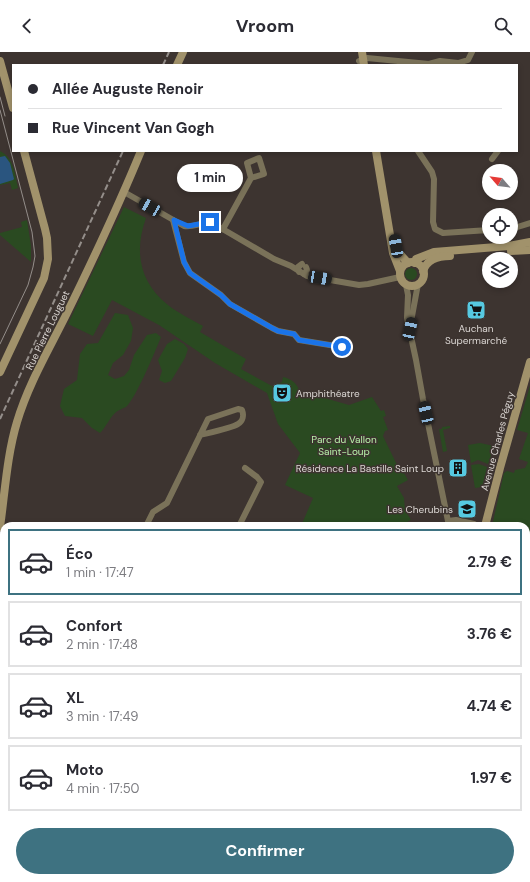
<!DOCTYPE html>
<html lang="fr">
<head>
<meta charset="utf-8">
<style>
  body { margin:0; font-family:"DM Sans",sans-serif; background:#f7f7f7; color:#2b2b33; height:100vh; display:flex; flex-direction:column; font-size:15px; white-space:nowrap }
  * { box-sizing:border-box; margin:0 }
  p { font-size:13px; color:#7c7c81 }
  .icon { flex:none; width:22px; height:22px; fill:none; stroke:currentColor; stroke-width:2; stroke-linecap:round; stroke-linejoin:round }
  .map { position:relative; flex:1; overflow:hidden }
  .side { position:absolute; left:0px; top:470px; width:530px; height:360px; display:flex; flex-direction:column; background:#fff; border-radius:12px 12px 0 0; box-shadow:0 2px 6px #0003 }
  .side>* { flex:none }
  .top-card { position:absolute; left:12px; top:12px; width:506px; height:88px; border-radius:0px; box-shadow:0 2px 6px #0003; display:grid; align-content:center; height:88px; padding:0 16px; background:#fff }
  .needle { width:26px; rotate:298deg }
  .tools { position:absolute; left:482px; top:112px; display:grid; gap:8px }
  .tools a { display:grid; place-items:center; width:36px; height:36px; border-radius:50%; background:#fff; box-shadow:0 2px 6px #0003; font-size:20px }
  .end { position:absolute; width:18px; height:18px; margin:-9px; border:5px solid #1a73e8; background:#fff; box-shadow:0 0 0 2px #fff }
  .from { border-radius:50% }
  .bubble { position:absolute; height:28px; border-radius:14px; background:#fff; box-shadow:0 2px 6px #0003; font-size:13px; font-weight:700; line-height:28px; text-align:center }
  .car { position:absolute; width:12px; height:24px; margin:-12px -6px; border-radius:5px; box-shadow:0 0 3px 1px #0007; background:linear-gradient(#222 24%,#8ab4d8 0 40%,#222 0 76%,#8ab4d8 0 86%,#222 0) }
  .top-card b { display:flex; align-items:center; gap:14px; height:38px; font-size:15px }
  .top-card b+b { border-top:1px solid #e1e1e2 }
  .top-card i { width:10px; height:10px; background:#2b2b33 }
  ul { padding:7px 0 0; list-style:none }
  li { display:flex; align-items:center; gap:12px; height:66px; margin:0 8px 6px; padding:0 8px; border:2px solid #e1e1e2; border-radius:0px }
  li div { flex:1 }
  li b { display:block; font-size:15px }
  li em { font-style:normal; font-weight:700 }
  li.selected { border-color:#3e7281 }
  li>.icon { width:36px; height:36px; stroke-width:1.5 }
  .cta { display:flex; gap:8px; margin-top:auto; padding:8px 16px }
  .cta a { flex:1; height:46px; border-radius:24px; background:#3e7281; color:#fff; font-size:16px; font-weight:700; line-height:46px; text-align:center }
  header { display:flex; justify-content:space-between; align-items:center; height:52px; padding:0 16px; background:#fff; font-size:18px; font-weight:700 }
  .map>svg:first-child { display:block }
  .green { fill:#2a4a21 }
  .water { fill:#2a557f }
  .lines { fill:none; stroke-linecap:round; stroke-linejoin:round }
  .street { stroke:#7a7259; stroke-width:6 }
  .secondary { stroke:#a1926b; stroke-width:8 }
  .tram { stroke:#948e8a; stroke-width:1 }
  .rail { stroke:#948e8a; stroke-width:2; stroke-dasharray:6 3; stroke-linecap:butt }
  .route { stroke:#1a73e8; stroke-width:5 }
  .labels { text-anchor:middle; stroke-width:3; stroke-linejoin:round; paint-order:stroke }
  .poi-label { font-size:10px; fill:#dbd6d3; stroke:#3d3430; text-anchor:end }
  .street-label { font-size:10px; fill:#dbd6d3; stroke:#3d3430 }
  .park-label { font-size:10px; fill:#b7f1a8; stroke:#3d3430 }
</style>
</head>
<body>
<header><svg class="icon" aria-label="back" viewBox="0 0 24 24"><path d="M15 5l-7 7 7 7"/></svg>Vroom<svg class="icon" aria-label="search" viewBox="0 0 24 24"><circle cx="10" cy="10" r="6"/><path d="M15 15l6 6"/></svg></header>
<div class="map">
<svg width="530" height="830" viewBox="0 0 530 830">
  <rect width="100%" height="100%" fill="#3d3430"/>
  <g class="green">
    <path d="M0,99c14,7 15,23 18,37l-6,2 -2,-7 -10,2z"/>
    <path d="M124,155l22,11c-12,33 -7,64 22,87 10,8 23,14 35,21l-3,6 46,27 -5,10 31,17 10,-4 1,-5c9,2 13,6 17,14l49,14 23,-8 9,14 3,-1 2,6 -3,1 5,13 -3,1 -2,5 15,31 2,-1 8,14 -11,6 7,12 1,12 6,10 -12,6h-98l12,-28 -28,-13 15,-32 -22,-29 -11,-31 -52,-30 -56,-38 -47,-25 -19,36 -25,-12z"/>
    <path d="M27,168l4,26v16l-31,-27v-2l22,-6 -1,-5z"/>
    <circle cx="411" cy="222" r="6"/>
    <path d="M115,261l13,2 5,13 -2,13 -8,14 -10,8 -5,12 7,4 9,-3 5,-6 5,-15 13,-20 9,-2 5,4c-6,15 -25,61 -35,70 -4,2 -8,3 -11,6 -6,6 -9,14 -15,20l-8,-5 -10,-10 -17,-2 -5,-10 4,-17 13,-9 3,-26 7,-10 11,-1z"/>
    <path d="M175,287l9,5 4,5 -3,9 -14,23 -6,2 -6,-3 3,-9 -4,-11 9,-16z"/>
    <path d="M530,334v279l-4,-1v-138h-34l12,-53 3,-2 7,2 1,-3 10,-2 3,-6 -9,-3 9,-26 -11,-3z"/>
    <path d="M450,374v2l-7,2 4,21 -4,1 -4,-23h3v-2z"/>
    <path d="M480,391l14,3 -6,18 -10,-4 -7,3 -3,-18z"/>
    <path d="M479,412l8,3 -5,20 -7,1 -4,-23z"/>
    <path d="M436,826h48l-2,4h-48z"/>
  </g>
  <path class="water" d="M5,104l5,7 4,16 -1,1 -13,4v-27z"/>
  <g class="lines">
    <g class="street">
      <path d="M359,9l8,-3 62,6 11,-3 18,2 10,-3 4,-8"/>
      <path d="M418,99l14,21 2,7 -1,43 2,7 8,4 46,-3"/>
      <path d="M492,107l6,-8"/>
      <path d="M124,140l60,34c11,2 20,-6 30,-2l60,35 17,7 16,10 52,9 9,-1 32,-7"/>
      <path d="M173,168l11,42 6,11 31,22 9,9 42,24 6,3 16,3 5,6 43,7"/>
      <path d="M223,177l28,-51 13,-4 -5,-16 -12,5 4,15"/>
      <path d="M511,177l19,-6"/>
      <path d="M299,220l-1,-5 4,-3"/>
      <path d="M304,222l3,-4 -1,-3"/>
      <path d="M406,233l2,10 -1,23 9,42 7,39 26,127"/>
      <path d="M410,275l8,-43"/>
      <path d="M448,469l8,-1 18,4"/>
      <path d="M146,474l7,-14 14,-9 41,-84 30,-10 4,1c2,5 1,11 -4,14 -6,4 -30,9 -38,11"/>
      <path d="M239,474l22,-44 -4,-5 -12,-9"/>
      <path d="M526,625l4,2"/>
      <path d="M0,770l4,2"/>
      <path d="M0,812l4,2"/>
      <path d="M237,826l13,4"/>
      <path d="M10,830l3,-4"/>
      <path d="M208,830l1,-4"/>
    </g>
    <g class="secondary">
      <path d="M362,0l2,13"/>
      <path d="M0,9l13,47"/>
      <path d="M177,13l6,-13"/>
      <path d="M376,99l17,102 7,18"/>
      <path d="M395,191l4,10 9,10"/>
      <path d="M511,199l19,-1"/>
      <circle cx="412" cy="222" r="12"/>
      <path d="M415,211l1,-4 18,-7 75,-6 21,-4"/>
      <path d="M423,219c4,-12 16,-15 27,-15"/>
      <path d="M0,320l44,-94 4,-19 -1,-21 -2,-9 -21,-78"/>
      <path d="M485,474l15,-58 30,-106"/>
      <path d="M0,475c5,-35 7,-72 17,-105 11,-37 31,-71 48,-105 27,-55 53,-110 76,-166"/>
      <path d="M0,532l4,2"/>
      <path d="M94,830v-4"/>
      <path d="M364,830l2,-4"/>
    </g>
    <g class="tram">
      <path d="M0,45l5,19"/>
      <path d="M0,58l32,122 3,24 -2,11 -5,18 -28,59"/>
    </g>
    <g class="rail">
      <path d="M163,13l6,-13"/>
      <path d="M0,367l123,-268"/>
    </g>
  </g>
  <g class="lines">
    <path class="route" d="M210,170l-22,4 -14,-6 10,42 6,11 31,22 9,9 42,24 6,3 16,3 5,6 43,7"/>
  </g>
  <defs>
    <symbol id="supermarket-square" viewBox="-11 -11 22 22"><rect x="-9" y="-9" width="18" height="18" rx="4" fill="#56c9e1" stroke="#3d3430"/><path d="M-6-5.5h2.5l.6 2H6L4.5 2H-2.5L-4.4-4H-6ZM-1.5 3.2a1.3 1.3 0 1 0 .1 0ZM3 3.2a1.3 1.3 0 1 0 .1 0Z" fill="#111"/></symbol>
    <symbol id="theatre-square" viewBox="-11 -11 22 22"><rect x="-9" y="-9" width="18" height="18" rx="4" fill="#56c9e1" stroke="#3d3430"/><path d="M-5-5.5Q0-4 5-5.5V0Q5 5 0 6Q-5 5-5 0ZM-3.3-2.5H-1v1.5H-3.3ZM1-2.5H3.3v1.5H1ZM-2.8 1Q0 5.5 2.8 1Z" fill="#111"/></symbol>
    <symbol id="building-square" viewBox="-11 -11 22 22"><rect x="-9" y="-9" width="18" height="18" rx="4" fill="#56c9e1" stroke="#3d3430"/><path d="M-4-6H4V6H1V3H-1V6H-4ZM-2.5-4.3h1.7v1.8h-1.7ZM.8-4.3h1.7v1.8H.8ZM-2.5-1h1.7V.8h-1.7ZM.8-1h1.7V.8H.8Z" fill="#111"/></symbol>
    <symbol id="school-square" viewBox="-11 -11 22 22"><rect x="-9" y="-9" width="18" height="18" rx="4" fill="#56c9e1" stroke="#3d3430"/><path d="M0-5L7-2L0 1L-7-2ZM-4 1L0 2.5L4 1V4Q0 6-4 4Z" fill="#111"/></symbol>
  </defs>
  <g fill-rule="evenodd">
    <use href="#supermarket-square" x="465" y="247" width="22" height="22"/>
    <use href="#theatre-square" x="271" y="330" width="22" height="22"/>
    <use href="#building-square" x="447" y="405" width="22" height="22"/>
    <use href="#school-square" x="456" y="446" width="22" height="22"/>
  </g>
  <g class="labels">
    <g class="poi-label">
      <text x="476" y="280" text-anchor="middle">Auchan<tspan x="476" dy="12">Supermarché</tspan></text>
      <text x="296" y="345" text-anchor="start">Amphithéatre</text>
      <text x="444" y="420">Résidence La Bastille Saint Loup</text>
      <text x="453" y="461">Les Cherubins</text>
    </g>
    <g class="street-label">
      <text transform="translate(47 278) rotate(-64)" y="4">Rue Pierre Louguet</text>
      <text transform="translate(497 389) rotate(-75)" y="4">Avenue Charles Péguy</text>
    </g>
    <g class="park-label">
      <text x="344" y="391">Parc du Vallon<tspan x="344" dy="12">Saint-Loup</tspan></text>
    </g>
  </g>
</svg>
<div class="tools">
<a><svg class="needle" viewBox="-14 -14 28 28"><path d="M0-13l5 13h-10z" fill="#e53935"/><path d="M0 13l5-13h-10z" fill="#7c7c81"/></svg></a>
<a><svg class="icon" aria-label="locate" viewBox="0 0 24 24"><circle cx="12" cy="12" r="6"/><path d="M12 2v4M12 18v4M2 12h4M18 12h4"/></svg></a>
<a><svg class="icon" aria-label="layers" viewBox="0 0 24 24"><path d="M12 4l9 5-9 5-9-5zM3 14l9 5 9-5"/></svg></a>
</div>
<i class="end from" style="left:342px;top:295px"></i>
<i class="end" style="left:210px;top:170px"></i>
<div class="bubble" style="left:177px;top:112px;width:66px">1 min</div>
<i class="car" style="left:150px;top:155px;rotate:300deg"></i>
<i class="car" style="left:396px;top:194px;rotate:350deg"></i>
<i class="car" style="left:320px;top:226px;rotate:100deg"></i>
<i class="car" style="left:410px;top:277px;rotate:12deg"></i>
<i class="car" style="left:426px;top:361px;rotate:347deg"></i>
<div class="top-card">
<b><i class="from"></i>Allée Auguste Renoir</b>
<b><i></i>Rue Vincent Van Gogh</b>
</div>
<section class="side">
<ul>
<li class="selected"><svg class="icon" aria-label="car" viewBox="0 0 24 24"><path d="M5 17H2v-5l4-1 3-4h7l3 4 3 1v5h-3M9 17h6M6 11h13"/><circle cx="7" cy="17" r="2"/><circle cx="17" cy="17" r="2"/></svg><div><b>Éco</b><p>1 min · 17:47</p></div><em>2.79 €</em></li>
<li><svg class="icon" aria-label="car" viewBox="0 0 24 24"><path d="M5 17H2v-5l4-1 3-4h7l3 4 3 1v5h-3M9 17h6M6 11h13"/><circle cx="7" cy="17" r="2"/><circle cx="17" cy="17" r="2"/></svg><div><b>Confort</b><p>2 min · 17:48</p></div><em>3.76 €</em></li>
<li><svg class="icon" aria-label="car" viewBox="0 0 24 24"><path d="M5 17H2v-5l4-1 3-4h7l3 4 3 1v5h-3M9 17h6M6 11h13"/><circle cx="7" cy="17" r="2"/><circle cx="17" cy="17" r="2"/></svg><div><b>XL</b><p>3 min · 17:49</p></div><em>4.74 €</em></li>
<li><svg class="icon" aria-label="car" viewBox="0 0 24 24"><path d="M5 17H2v-5l4-1 3-4h7l3 4 3 1v5h-3M9 17h6M6 11h13"/><circle cx="7" cy="17" r="2"/><circle cx="17" cy="17" r="2"/></svg><div><b>Moto</b><p>4 min · 17:50</p></div><em>1.97 €</em></li>
</ul>
<div class="cta"><a>Confirmer</a></div>
</section>
</div>
</body>
</html>
